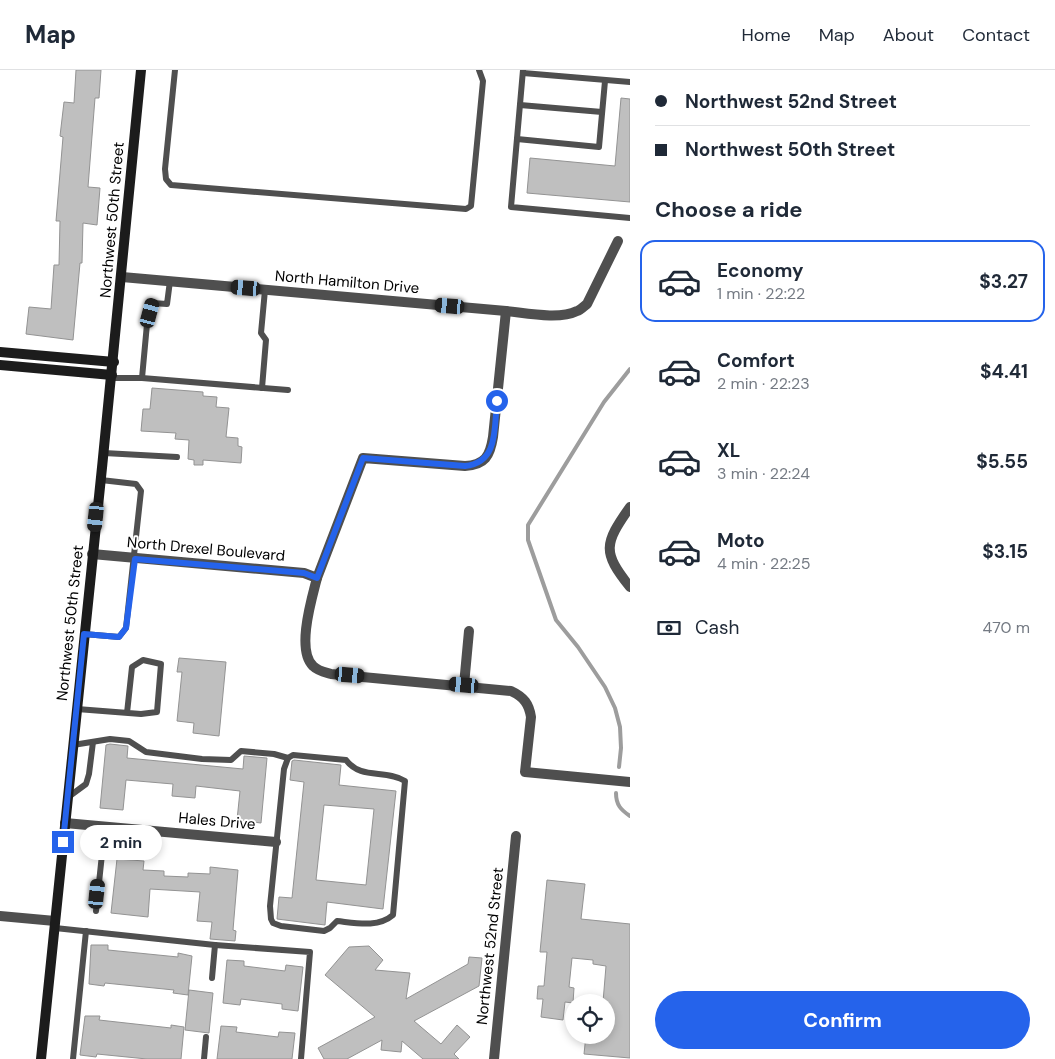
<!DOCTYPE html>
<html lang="en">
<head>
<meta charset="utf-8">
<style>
  body { margin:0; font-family:"DM Sans",sans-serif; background:#f2f2f3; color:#1f2937; height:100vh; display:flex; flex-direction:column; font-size:19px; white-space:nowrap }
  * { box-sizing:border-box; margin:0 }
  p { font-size:16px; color:#747a83 }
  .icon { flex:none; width:28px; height:28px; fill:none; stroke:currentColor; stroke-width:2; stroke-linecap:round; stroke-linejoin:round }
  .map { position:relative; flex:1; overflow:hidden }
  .sheet { display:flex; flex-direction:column; background:#fff; width:425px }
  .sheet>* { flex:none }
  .guide { display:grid; align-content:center; height:110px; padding:0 25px; background:#fff }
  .buttons { position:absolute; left:565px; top:924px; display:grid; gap:10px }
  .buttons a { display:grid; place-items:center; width:50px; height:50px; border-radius:50%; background:#fff; box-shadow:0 2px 8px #0003; font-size:25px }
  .end { position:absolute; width:22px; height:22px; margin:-11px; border:6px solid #2563eb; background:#fff; box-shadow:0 0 0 2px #fff }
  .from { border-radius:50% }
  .bubble { position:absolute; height:35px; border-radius:18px; background:#fff; box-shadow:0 2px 8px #0003; font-size:16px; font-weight:700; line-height:35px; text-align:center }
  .car { position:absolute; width:15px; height:30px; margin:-15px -8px; border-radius:6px; box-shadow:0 0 4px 1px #0007; background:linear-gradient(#222 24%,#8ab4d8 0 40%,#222 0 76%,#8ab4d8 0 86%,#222 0) }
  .guide b { display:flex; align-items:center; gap:18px; height:48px; font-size:19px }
  .guide b+b { border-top:1px solid #e0e1e3 }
  .guide i { width:12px; height:12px; background:#1f2937 }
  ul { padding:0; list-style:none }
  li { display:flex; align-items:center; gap:15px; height:82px; margin:0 10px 8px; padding:0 15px; border:2px solid transparent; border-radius:15px }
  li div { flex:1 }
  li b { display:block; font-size:19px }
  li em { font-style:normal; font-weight:700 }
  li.selected { border-color:#2563eb }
  li>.icon { width:45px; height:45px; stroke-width:1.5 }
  h2 { padding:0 25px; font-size:22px; line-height:60px }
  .pay { display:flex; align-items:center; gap:12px; height:55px; padding:0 25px; font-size:19px }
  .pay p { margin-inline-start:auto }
  .cta { display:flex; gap:10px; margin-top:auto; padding:10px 25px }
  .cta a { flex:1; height:58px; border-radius:30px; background:#2563eb; color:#fff; font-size:20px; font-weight:700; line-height:58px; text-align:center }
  header { display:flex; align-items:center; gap:30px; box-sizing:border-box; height:70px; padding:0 25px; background:#fff; border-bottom:1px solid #e0e1e3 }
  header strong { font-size:24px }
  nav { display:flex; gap:28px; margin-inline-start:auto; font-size:18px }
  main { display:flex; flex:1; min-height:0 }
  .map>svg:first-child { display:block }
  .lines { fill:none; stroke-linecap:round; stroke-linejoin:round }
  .stream { stroke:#9d9d9d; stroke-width:4 }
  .building { fill:#bfbfbf; stroke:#939393; fill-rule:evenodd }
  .lane { stroke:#4f4f4f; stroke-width:6 }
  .street { stroke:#4f4f4f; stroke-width:10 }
  .secondary { stroke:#1c1c1c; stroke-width:10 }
  .route { stroke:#2563eb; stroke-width:6 }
  .labels { text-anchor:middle; stroke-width:4; stroke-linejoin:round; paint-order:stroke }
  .street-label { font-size:15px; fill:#000; stroke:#fff }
</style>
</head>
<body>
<header>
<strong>Map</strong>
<nav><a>Home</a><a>Map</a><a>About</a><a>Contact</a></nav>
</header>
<main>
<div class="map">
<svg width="630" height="989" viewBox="0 0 630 989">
  <rect width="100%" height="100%" fill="#fff"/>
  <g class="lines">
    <g class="stream">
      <path d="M619,697l2,-19 -1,-21 -5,-19 -10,-21 -27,-40 -22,-27 -28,-80v-15l76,-123 26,-33"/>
      <path d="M616,723c0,12 5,17 14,23"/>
    </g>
  </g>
  <g class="building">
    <path d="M76,0h25l-2,28h-4l-7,89 12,1 -3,37 -14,-2 -1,40h-2l-7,77 -47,-6 3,-27 22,2 3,-44h5l1,-44h-4l7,-84 -3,-1 4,-34 10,1z"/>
    <path d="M621,28l9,1v103l-103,-9 3,-35 85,8z"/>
    <path d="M152,318l51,4v4l14,1 -1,10 13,1 -3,29 12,1v8l4,1 -1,16 -38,-3v5h-9v-5l-6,-1 1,-19 -14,-1 1,-6 -35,-2 2,-22h7z"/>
    <path d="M179,588l47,4 -7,74 -26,-3 1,-10 -17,-2 5,-49h-5z"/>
    <path d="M110,674l18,2 -1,12 116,11 1,-13 23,2 -6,65 -24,-3 3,-29 -44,-5 -1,12 -23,-2 1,-12 -47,-4 -3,30 -23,-2 6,-63z"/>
    <path d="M294,690l47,5 -2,20 57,6 -13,118 -56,-7 -2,23 -48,-6 2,-22 13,1 12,-116 -14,-2 2,-19zM324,735l50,4 -8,76 -50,-5z"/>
    <path d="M117,789l27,2 -1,9 21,1v5l24,1v-4l22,1v-7l28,3 -5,60 3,1 -1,10 -25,-2 2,-17 -15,-1 3,-29 -50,-3 -2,28 -37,-4z"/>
    <path d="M547,810l38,4 -4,35 49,5v134l-46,-4 2,-19h20v-33h-3l3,-36 -13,-2v-4l-21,-2 -3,29 5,1 -1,15 -8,-1 -2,18 -22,-3 2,-18h-6l1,-13h6l3,-34h-7z"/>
    <path d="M91,875h17v5l70,7v-4l14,3 -4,39 -15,-2 1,-3 -69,-7 -1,3 -15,-2z"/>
    <path d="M369,876l14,14 -8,10 35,3 -4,26 62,-35 1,-7 13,1 -3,28 -65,35 27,23 16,-19 13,12 -16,17 5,5h-36l-21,-18 -1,11 -20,-2 1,-10 -35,19h-23l-6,-11 57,-31 -50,-42 24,-28z"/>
    <path d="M227,890l17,1v5l41,5 1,-6 17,2 -5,44 -16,-2v-5l-41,-5 -1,6 -17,-2z"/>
    <path d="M189,920l24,3 -4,40 -24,-3z"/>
    <path d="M85,946h15l-1,4 72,8v-3l13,2 -3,32h-34l-50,-5 -1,3 -16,-2z"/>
    <path d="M221,956l16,1 -1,5 42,5 1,-5 16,1 -3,26h-75z"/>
  </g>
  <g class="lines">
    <g class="lane">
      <path d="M175,0l-10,99 1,10 5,6 295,24 5,-3 12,-125 -4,-11"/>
      <path d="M523,0l-12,137 119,11"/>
      <path d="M523,3l107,9"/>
      <path d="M520,35l82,7"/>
      <path d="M517,69l82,8 6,-66"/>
      <path d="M112,308h30l146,12"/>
      <path d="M142,308l5,-54 5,-21 15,1 3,-23"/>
      <path d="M262,318l4,-48 -5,-7 4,-43"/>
      <path d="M104,383l73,4"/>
      <path d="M84,564l35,3 7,-9 15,-137 -5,-7 -35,-4"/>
      <path d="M77,639l64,5 16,-2 4,-48 -18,-4 -11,7 -5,46"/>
      <path d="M73,675l37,-6 19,2 17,11 56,7 29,1 10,-9 33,3 14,4"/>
      <path d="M293,685l53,5c15,20 39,9 59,21l-12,134c-15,13 -37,8 -56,6l-7,7 -6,3 -43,-5 -8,-3 -2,-4 -1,-13 14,-137 4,-11z"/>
      <path d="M67,728l19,-14 3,-10 4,-32"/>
      <path d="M96,841l9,-85"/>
      <path d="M55,858l160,17 -3,33"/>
      <path d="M215,875l95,7 -9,107"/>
      <path d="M73,989l13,-128"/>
      <path d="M204,989l2,-22"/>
    </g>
    <g class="street">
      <path d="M122,207l384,34c20,2 53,9 71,0 4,-1 7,-5 10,-7l31,-63"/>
      <path d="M506,241l-13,126c-3,19 -8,28 -28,29l-102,-8 -46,120c-5,20 -21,72 -4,88 5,5 11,6 18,8l180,17c13,6 18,13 20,26l-6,55 105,10"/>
      <path d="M630,437c-26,37 -28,45 0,80"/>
      <path d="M92,484l212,19 13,5"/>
      <path d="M464,615l5,-54"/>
      <path d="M65,753l211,19"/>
      <path d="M0,846l55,5"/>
      <path d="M494,989l22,-223"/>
    </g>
    <g class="secondary">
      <path d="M0,282l114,10"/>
      <path d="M0,295l112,10"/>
      <path d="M41,989c34,-330 69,-659 100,-989"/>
    </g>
  </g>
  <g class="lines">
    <path class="route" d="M63,772l21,-208 35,3 7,-9 9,-69 169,14 13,5 46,-120 102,8c34,-3 29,-39 32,-65"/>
  </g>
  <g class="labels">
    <g class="street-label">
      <text transform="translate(112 150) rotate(-85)" y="5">Northwest 50th Street</text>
      <text transform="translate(347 212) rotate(5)" y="5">North Hamilton Drive</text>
      <text transform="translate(206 479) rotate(5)" y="5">North Drexel Boulevard</text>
      <text transform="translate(70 553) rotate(-84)" y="5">Northwest 50th Street</text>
      <text transform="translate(217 751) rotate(5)" y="5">Hales Drive</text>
      <text transform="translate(490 876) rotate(-84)" y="5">Northwest 52nd Street</text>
    </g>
  </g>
</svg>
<div class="buttons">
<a><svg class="icon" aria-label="locate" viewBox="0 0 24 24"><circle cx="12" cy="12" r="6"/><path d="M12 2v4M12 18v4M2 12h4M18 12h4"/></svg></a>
</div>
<i class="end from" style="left:497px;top:331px"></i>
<i class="end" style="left:63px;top:772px"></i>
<div class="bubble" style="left:80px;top:755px;width:82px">2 min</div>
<i class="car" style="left:246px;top:218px;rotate:275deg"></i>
<i class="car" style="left:450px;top:236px;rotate:275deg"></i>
<i class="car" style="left:150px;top:243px;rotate:15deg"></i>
<i class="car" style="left:96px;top:447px;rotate:186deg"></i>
<i class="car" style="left:350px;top:605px;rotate:95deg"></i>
<i class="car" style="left:464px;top:615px;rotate:275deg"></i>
<i class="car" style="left:97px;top:824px;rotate:6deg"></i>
</div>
<section class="sheet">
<div class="guide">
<b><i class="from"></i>Northwest 52nd Street</b>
<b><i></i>Northwest 50th Street</b>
</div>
<h2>Choose a ride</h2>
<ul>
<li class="selected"><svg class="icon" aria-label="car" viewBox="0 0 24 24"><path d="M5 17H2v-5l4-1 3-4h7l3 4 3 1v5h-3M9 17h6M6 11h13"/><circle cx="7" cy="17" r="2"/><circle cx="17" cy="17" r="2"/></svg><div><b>Economy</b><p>1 min · 22:22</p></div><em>$3.27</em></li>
<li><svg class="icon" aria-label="car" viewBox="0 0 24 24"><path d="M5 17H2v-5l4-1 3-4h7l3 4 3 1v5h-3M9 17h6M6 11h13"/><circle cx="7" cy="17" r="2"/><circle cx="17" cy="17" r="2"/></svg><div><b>Comfort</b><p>2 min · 22:23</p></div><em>$4.41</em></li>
<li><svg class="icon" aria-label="car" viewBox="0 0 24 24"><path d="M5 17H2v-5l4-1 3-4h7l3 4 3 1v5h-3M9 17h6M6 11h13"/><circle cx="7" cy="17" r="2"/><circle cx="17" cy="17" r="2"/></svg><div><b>XL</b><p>3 min · 22:24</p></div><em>$5.55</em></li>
<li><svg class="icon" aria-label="car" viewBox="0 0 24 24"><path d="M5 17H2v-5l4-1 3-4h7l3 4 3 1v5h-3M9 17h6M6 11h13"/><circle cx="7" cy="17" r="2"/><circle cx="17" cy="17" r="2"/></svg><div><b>Moto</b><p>4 min · 22:25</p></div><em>$3.15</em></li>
</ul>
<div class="pay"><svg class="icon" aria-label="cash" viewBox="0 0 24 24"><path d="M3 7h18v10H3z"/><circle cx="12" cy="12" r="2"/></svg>Cash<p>470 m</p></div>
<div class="cta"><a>Confirm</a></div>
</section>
</main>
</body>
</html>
